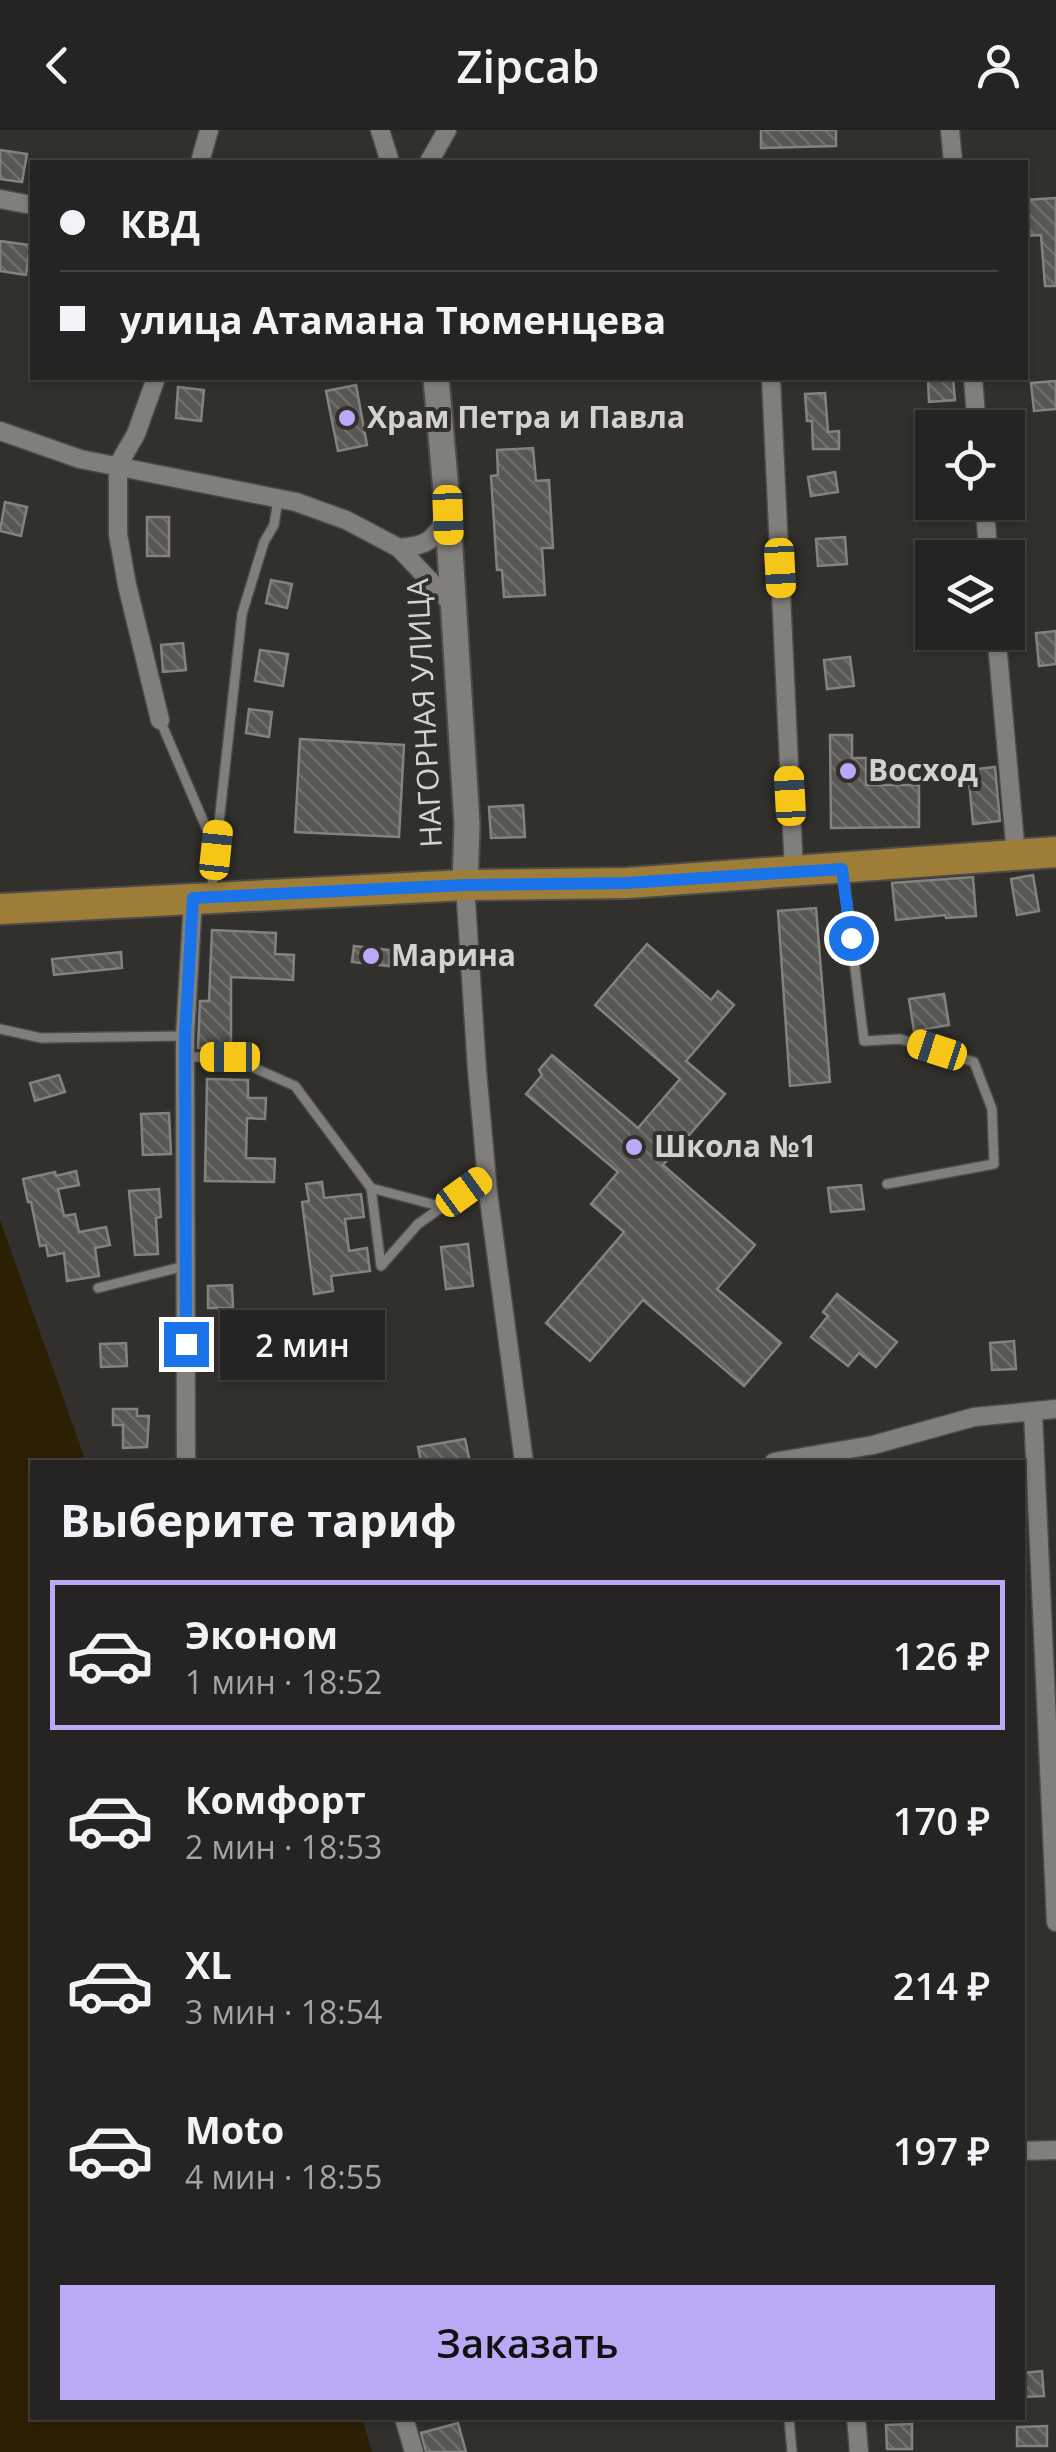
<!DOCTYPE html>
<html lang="ru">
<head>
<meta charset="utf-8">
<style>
  body { margin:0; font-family:"Open Sans",sans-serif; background:#32302f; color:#f1f3f6; height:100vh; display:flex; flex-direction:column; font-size:38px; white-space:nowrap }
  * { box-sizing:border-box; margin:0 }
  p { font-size:32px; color:#a4a4a5 }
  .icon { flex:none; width:55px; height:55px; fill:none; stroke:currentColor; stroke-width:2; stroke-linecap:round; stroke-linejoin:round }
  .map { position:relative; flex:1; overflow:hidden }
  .details { position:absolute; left:30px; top:1330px; width:995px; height:960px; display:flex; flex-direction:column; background:#262422; border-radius:0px; box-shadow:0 2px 8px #0004,0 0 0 2px #424140 }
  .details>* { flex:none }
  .banner { position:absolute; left:30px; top:30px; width:998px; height:220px; border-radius:0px; box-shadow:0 2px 8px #0004,0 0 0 2px #424140; display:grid; align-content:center; height:220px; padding:0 30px; background:#262422 }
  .tools { position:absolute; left:915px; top:280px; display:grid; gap:20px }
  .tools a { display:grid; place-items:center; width:110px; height:110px; border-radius:0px; background:#262422; box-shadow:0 2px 8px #0004,0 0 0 2px #424140; font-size:50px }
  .end { position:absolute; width:45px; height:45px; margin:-22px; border:12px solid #1a73e8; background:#fff; box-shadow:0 0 0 5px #fff }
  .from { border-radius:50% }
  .bubble { position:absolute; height:70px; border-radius:0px; background:#262422; box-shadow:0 2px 8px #0004,0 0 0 2px #424140; font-size:32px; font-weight:600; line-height:70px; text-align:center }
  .car { position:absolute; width:30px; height:60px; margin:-30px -15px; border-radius:12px; box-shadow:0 0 8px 2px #0007; background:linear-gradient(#f5c518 24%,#345 0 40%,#f5c518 0 76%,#345 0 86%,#f5c518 0) }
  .banner b { display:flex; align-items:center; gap:35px; height:95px; font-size:38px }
  .banner b+b { border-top:2px solid #424140 }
  .banner i { width:25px; height:25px; background:#f1f3f6 }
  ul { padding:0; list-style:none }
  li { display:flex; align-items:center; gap:30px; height:150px; margin:0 20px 15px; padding:0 10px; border:5px solid transparent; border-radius:0px }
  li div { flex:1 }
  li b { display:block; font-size:38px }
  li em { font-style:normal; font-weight:600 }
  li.active { border-color:#baaaf6 }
  li>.icon { width:90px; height:90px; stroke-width:1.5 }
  h2 { padding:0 30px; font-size:45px; line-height:120px }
  .action { display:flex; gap:20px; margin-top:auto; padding:20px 30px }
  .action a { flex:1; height:115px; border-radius:0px; background:#baaaf6; color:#111; font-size:40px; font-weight:600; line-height:115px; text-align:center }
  header { display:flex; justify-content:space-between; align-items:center; height:130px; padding:0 30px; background:#262422; font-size:45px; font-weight:600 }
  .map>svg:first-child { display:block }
  .water { fill:#2c1f03 }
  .building { fill:url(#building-back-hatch); stroke:#84827e; stroke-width:2.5 }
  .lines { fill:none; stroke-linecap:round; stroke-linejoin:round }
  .lane-casing { stroke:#4e4c49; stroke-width:12 }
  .street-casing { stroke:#4e4c49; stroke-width:21 }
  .secondary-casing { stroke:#4e4c49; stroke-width:29 }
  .highway-casing { stroke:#4e4c49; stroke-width:34 }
  .lane { stroke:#817f7c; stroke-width:9 }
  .street { stroke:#817f7c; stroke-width:18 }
  .secondary { stroke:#817f7c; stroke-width:25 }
  .highway { stroke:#9e7d38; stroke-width:30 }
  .route { stroke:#1a73e8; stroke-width:12 }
  .poi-dot { fill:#baaaf6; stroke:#32302d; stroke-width:4 }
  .labels { text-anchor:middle; stroke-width:8; stroke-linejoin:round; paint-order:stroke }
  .poi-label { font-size:30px; font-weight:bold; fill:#d3d2d0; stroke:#32302d; text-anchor:start }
  .street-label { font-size:30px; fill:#d3d2d0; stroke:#32302d }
</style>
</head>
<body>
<header><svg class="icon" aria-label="back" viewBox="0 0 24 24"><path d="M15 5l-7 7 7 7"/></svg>Zipcab<svg class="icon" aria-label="person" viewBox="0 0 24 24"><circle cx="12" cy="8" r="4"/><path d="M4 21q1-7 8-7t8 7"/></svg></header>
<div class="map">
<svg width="1056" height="2322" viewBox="0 0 1056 2322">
  <defs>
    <pattern id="building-back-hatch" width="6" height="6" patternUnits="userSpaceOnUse" patternTransform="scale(2.5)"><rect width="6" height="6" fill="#595754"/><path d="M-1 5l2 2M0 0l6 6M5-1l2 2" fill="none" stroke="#706e6c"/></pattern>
  </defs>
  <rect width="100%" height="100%" fill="#32302d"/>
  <path class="water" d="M0,1090l86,242h-54v956h330l10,34h-372z"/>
  <g class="building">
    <path d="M761,0h75v16l-75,2z"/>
    <path d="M0,20l27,4 -5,28 -22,-3z"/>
    <path d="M1056,68v88h-11l-4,-51 -16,1v-36z"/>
    <path d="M0,111l30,4 -4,30 -26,-4z"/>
    <path d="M953,248l2,22 -26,2 -1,-23z"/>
    <path d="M1056,251v28l-22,2 -3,-28z"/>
    <path d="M356,255l11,60 -29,6 -12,-60z"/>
    <path d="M178,257l26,3 -3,31 -25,-3z"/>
    <path d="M825,263l3,39 11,-1v18h-26l-1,-28h-5l-2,-27z"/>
    <path d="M533,318l3,33 13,-1 4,68h-11l3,47 -41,2 -2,-27h-5l-6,-94 7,-1 -1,-25z"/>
    <path d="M835,342l3,20 -27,4 -3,-19z"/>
    <path d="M5,372l22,5 -6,29 -21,-5z"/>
    <rect x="147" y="387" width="22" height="39"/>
    <path d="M845,407l2,27 -29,2 -2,-27z"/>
    <path d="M271,450l21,4 -5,24 -21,-5z"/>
    <path d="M1056,501v33l-17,2 -3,-33z"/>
    <path d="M183,513l3,27 -23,2 -2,-27z"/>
    <path d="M260,520l28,4 -5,32 -28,-5z"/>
    <path d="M850,527l4,29 -27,3 -3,-29z"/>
    <path d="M249,579l23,3 -3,25 -23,-4z"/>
    <path d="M830,605h22v23h14v27h53v42l-88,1z"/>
    <path d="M300,609l104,6 -5,92 -104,-5z"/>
    <path d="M995,637l5,54 -27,3 -5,-54z"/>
    <path d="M523,675l2,32 -34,1 -2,-31z"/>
    <path d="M1033,745l6,36 -22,4 -6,-36z"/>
    <path d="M973,747l3,39 -30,2 -1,-3 -49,5 -4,-37z"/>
    <path d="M816,778l14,174 -40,4 -12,-175z"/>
    <path d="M212,800l64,3 -1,21 19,1 -1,25 -62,-3v71h-33l2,-47h9z"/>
    <path d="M647,814l64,56 7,-9 16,14 -48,56 39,33 -62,71 92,80 -38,44 64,54 -37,43 -101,-86 -53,61 -44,-38 78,-91 -33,-28 27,-32 -92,-78 16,-19 -3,-5 13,-15 86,73 42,-49 -85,-74z"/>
    <path d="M354,816l36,4 -1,16 -37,-4z"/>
    <path d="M121,822l1,16 -68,7 -2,-16z"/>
    <path d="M944,864l5,31 -35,6 -5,-32z"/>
    <path d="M59,945l6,17 -30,9 -5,-18z"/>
    <path d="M207,949l41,1v18h18l-1,21 -18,-1 -1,40 29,1 -1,23 -69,-1z"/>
    <path d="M169,983l2,41 -28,1 -2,-41z"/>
    <path d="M76,1041l3,14 -21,4 6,27 11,-2 4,18 27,-5 4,18 -15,3 4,28 -32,5 -3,-28 -16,3 -2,-11 -6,1 -9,-44h-3l-5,-23 32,-7 1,4z"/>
    <path d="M322,1052l2,16 37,-4 3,23 -19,2 4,32 18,-3 3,23 -39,5 2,15 -19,3 -12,-92 7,-1 -3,-17z"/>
    <path d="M861,1055l3,24 -33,3 -3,-24z"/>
    <path d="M159,1059l2,28 -5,1 2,36 -23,1 -6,-64z"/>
    <path d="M468,1114l5,42 -27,3 -5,-42z"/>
    <path d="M232,1155l1,23h-25v-22z"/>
    <path d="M837,1164l60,48 -21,25 -17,-14 -11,13 -37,-29 17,-21 -5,-4z"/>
    <path d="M1014,1211l2,28 -24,1 -2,-27z"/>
    <path d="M126,1213l1,23 -26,1 -1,-23z"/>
    <path d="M113,1279h24v7h12l-2,31 -24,1v-23h-10z"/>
    <path d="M465,1309l5,23h-49l-3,-15z"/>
    <path d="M1042,2241l2,25 -22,1v-24z"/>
    <path d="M458,2293l8,29h-40l-5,-19z"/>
    <path d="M912,2294v25h-25l-1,-24z"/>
    <path d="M1047,2296v20h-30v-19z"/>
  </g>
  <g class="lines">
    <defs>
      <g id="lane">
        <path d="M160,590l54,126"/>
        <path d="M843,742l21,169 36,-2 74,23 18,47 2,55 -107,20"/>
        <path d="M211,765l31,-281 22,-72 10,-17 4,-25"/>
        <path d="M0,899l41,9 144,-2"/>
        <path d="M185,927h45l65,29 76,102"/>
        <path d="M443,1077l-72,-19 10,78 37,-42 68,-48"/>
        <path d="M98,1158l87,-22"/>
        <path d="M789,2288l3,34"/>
      </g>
      <g id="street">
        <path d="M380,0l10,32"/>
        <path d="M950,0l3,32"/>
        <path d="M200,32l9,-32"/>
        <path d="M429,32l18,-32"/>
        <path d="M0,69l32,6"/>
        <path d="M156,248l-20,56 -18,31v69l9,51 33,135"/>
        <path d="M771,248l23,494"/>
        <path d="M973,248l4,50"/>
        <path d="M0,301l80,28 216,43 50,18 53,28 53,56"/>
        <path d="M984,372l5,56"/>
        <path d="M399,418c29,-2 35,-8 49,-33"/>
        <path d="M996,502l20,222"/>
        <path d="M465,755l12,185 11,122 36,270"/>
        <path d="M1033,1282l23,510"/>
        <path d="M186,1332l-1,-426 8,-137"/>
        <path d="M774,1332l99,-17 101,-28 82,-8"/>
        <path d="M1022,2021l34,-1"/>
        <path d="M404,2288l10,34"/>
        <path d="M856,2288l3,34"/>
      </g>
      <path id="secondary" d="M436,248l11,124 20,322 -2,61"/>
      <path id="highway" d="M0,779l465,-24 162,-2 429,-31"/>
    </defs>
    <use href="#lane" class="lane-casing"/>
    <use href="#street" class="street-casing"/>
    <use href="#secondary" class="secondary-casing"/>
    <use href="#highway" class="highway-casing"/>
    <use href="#lane" class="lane"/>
    <use href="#street" class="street"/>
    <use href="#secondary" class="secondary"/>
    <use href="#highway" class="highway"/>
  </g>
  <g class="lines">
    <path class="route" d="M186,1214l-1,-308 8,-138 273,-13 161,-2 215,-14 9,69"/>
  </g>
  <g class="poi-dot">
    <circle cx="347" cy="288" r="10"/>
    <circle cx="848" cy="641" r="10"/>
    <circle cx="371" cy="826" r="10"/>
    <circle cx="634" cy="1017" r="10"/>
  </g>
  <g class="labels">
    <g class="poi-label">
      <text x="367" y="298">Храм Петра и Павла</text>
      <text x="868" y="651">Восход</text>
      <text x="391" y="836">Марина</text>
      <text x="654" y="1027">Школа №1</text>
    </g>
    <g class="street-label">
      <text transform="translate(425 583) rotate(-93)" y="10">НАГОРНАЯ УЛИЦА</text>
    </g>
  </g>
</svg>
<div class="tools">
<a><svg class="icon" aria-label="locate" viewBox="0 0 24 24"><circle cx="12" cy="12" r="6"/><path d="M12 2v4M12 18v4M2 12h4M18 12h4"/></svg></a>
<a><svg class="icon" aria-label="layers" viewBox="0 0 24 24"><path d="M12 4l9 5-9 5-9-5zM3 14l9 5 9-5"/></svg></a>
</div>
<i class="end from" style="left:851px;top:808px"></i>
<i class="end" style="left:186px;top:1214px"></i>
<div class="bubble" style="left:220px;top:1180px;width:165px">2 мин</div>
<i class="car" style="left:448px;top:385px;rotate:178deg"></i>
<i class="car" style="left:780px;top:438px;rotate:177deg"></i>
<i class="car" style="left:790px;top:666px;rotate:357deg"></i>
<i class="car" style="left:216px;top:720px;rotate:6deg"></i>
<i class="car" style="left:937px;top:920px;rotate:288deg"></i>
<i class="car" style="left:230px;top:927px;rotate:270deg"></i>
<i class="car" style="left:464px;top:1062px;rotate:54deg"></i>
<div class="banner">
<b><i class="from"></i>КВД</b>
<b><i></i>улица Атамана Тюменцева</b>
</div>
<section class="details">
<h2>Выберите тариф</h2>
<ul>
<li class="active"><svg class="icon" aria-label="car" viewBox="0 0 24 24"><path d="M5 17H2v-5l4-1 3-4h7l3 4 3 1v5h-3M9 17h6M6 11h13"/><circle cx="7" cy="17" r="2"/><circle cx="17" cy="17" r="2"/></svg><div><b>Эконом</b><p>1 мин · 18:52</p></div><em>126 ₽</em></li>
<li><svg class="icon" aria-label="car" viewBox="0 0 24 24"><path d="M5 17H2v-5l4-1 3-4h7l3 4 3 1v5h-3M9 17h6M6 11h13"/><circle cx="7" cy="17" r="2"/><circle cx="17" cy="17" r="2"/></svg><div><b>Комфорт</b><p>2 мин · 18:53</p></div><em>170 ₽</em></li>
<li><svg class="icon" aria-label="car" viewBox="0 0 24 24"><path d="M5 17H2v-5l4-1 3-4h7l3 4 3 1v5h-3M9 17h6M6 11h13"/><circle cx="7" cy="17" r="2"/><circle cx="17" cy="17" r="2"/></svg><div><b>XL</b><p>3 мин · 18:54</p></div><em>214 ₽</em></li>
<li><svg class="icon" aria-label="car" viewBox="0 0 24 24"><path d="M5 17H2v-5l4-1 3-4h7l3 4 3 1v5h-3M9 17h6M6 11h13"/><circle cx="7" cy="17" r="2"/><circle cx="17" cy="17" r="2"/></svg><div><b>Moto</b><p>4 мин · 18:55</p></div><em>197 ₽</em></li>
</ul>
<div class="action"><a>Заказать</a></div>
</section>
</div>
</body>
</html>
